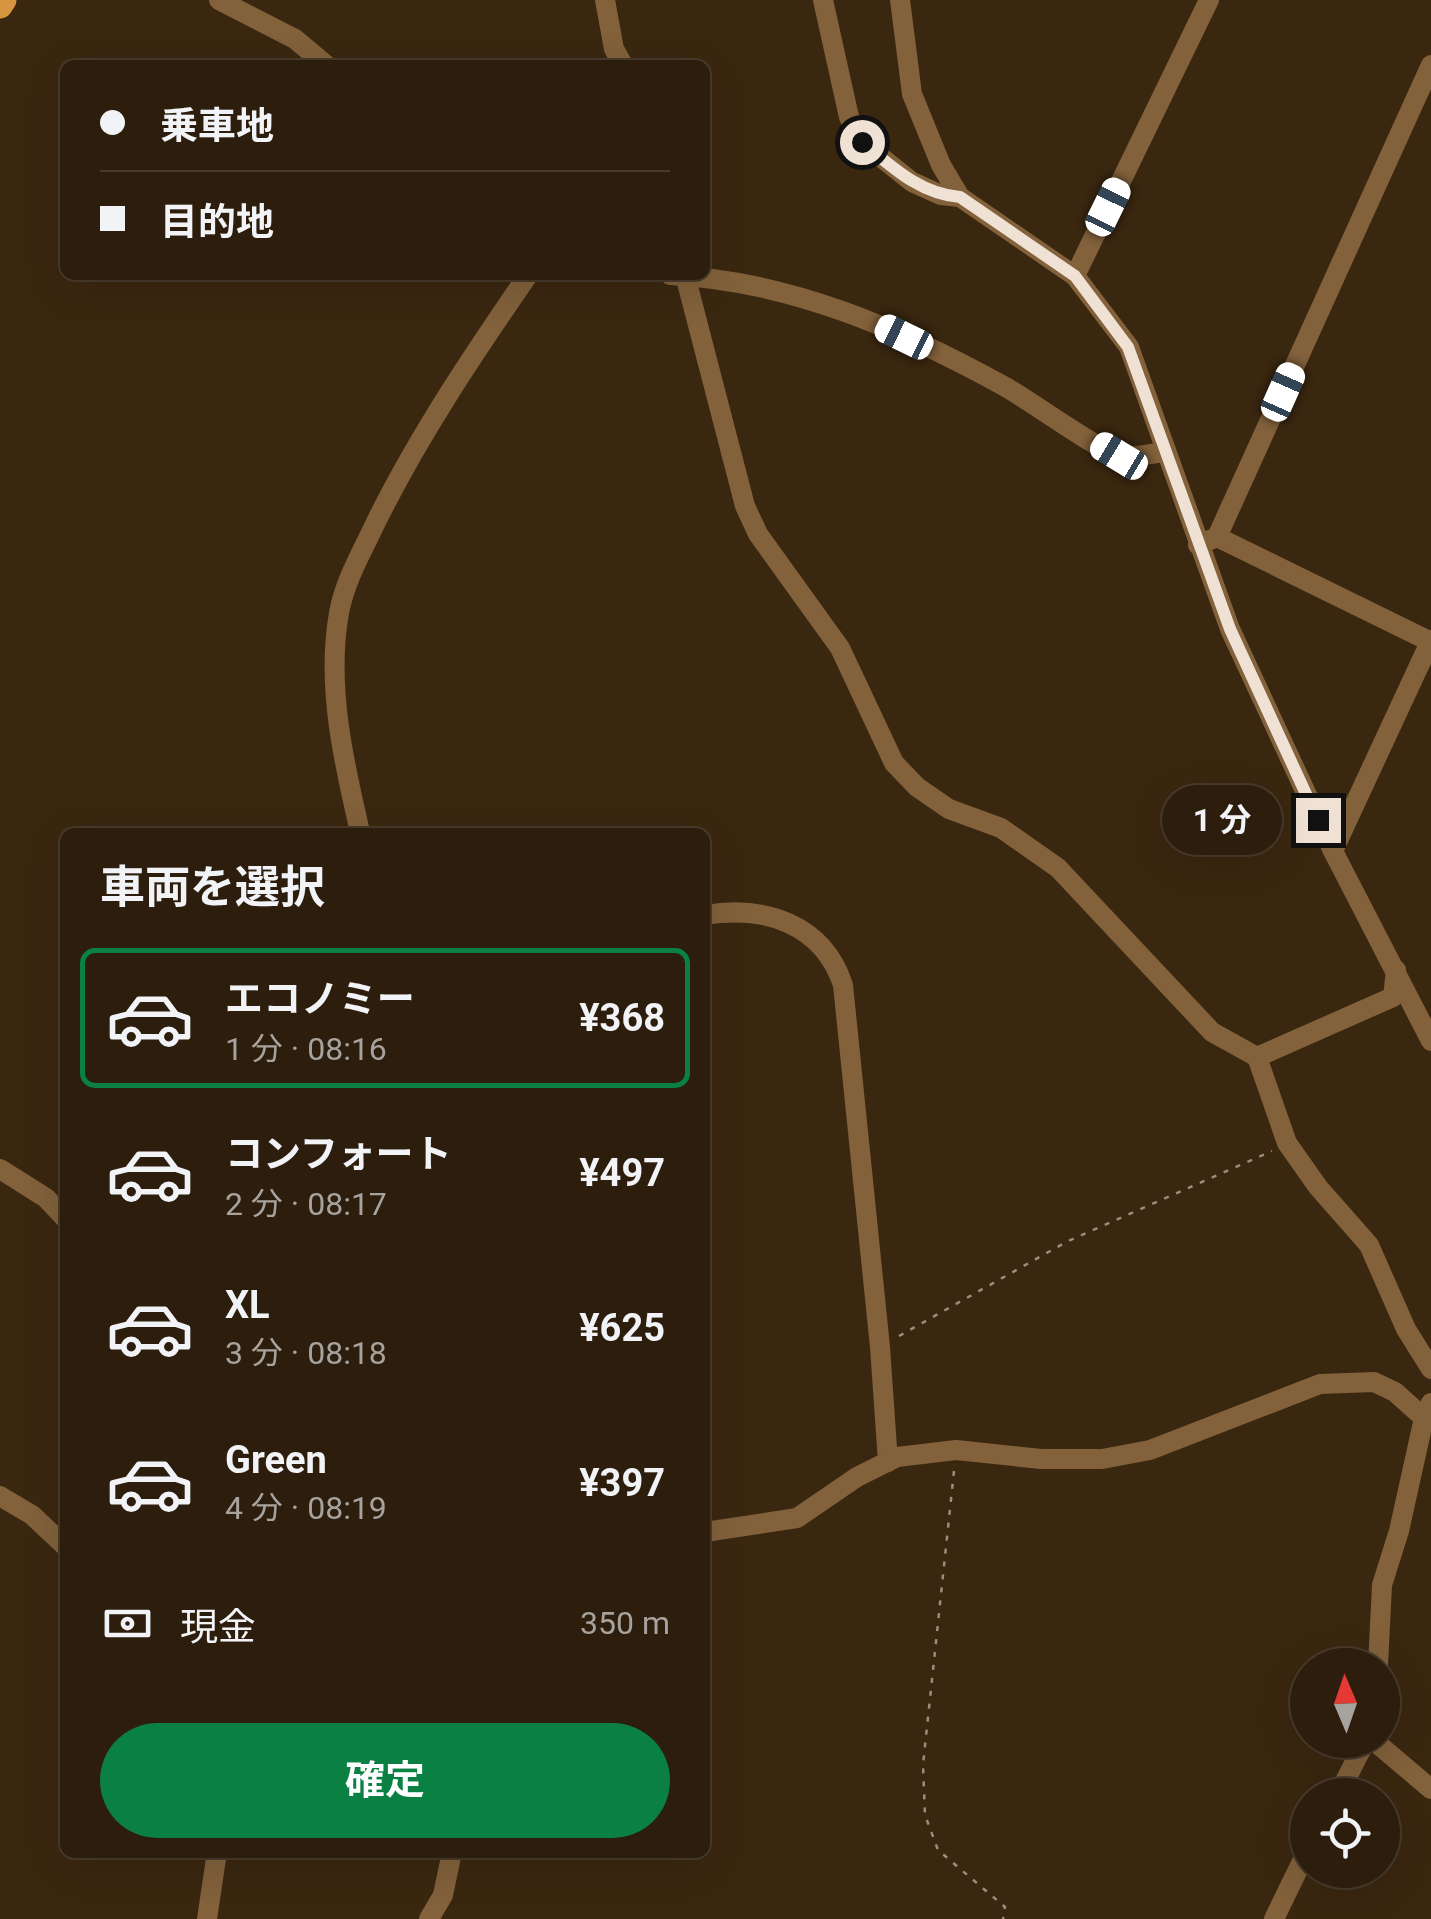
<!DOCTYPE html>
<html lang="ja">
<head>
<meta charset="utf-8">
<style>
  body { margin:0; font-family:Roboto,"Noto Sans JP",sans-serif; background:#382a1a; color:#f1f3f6; height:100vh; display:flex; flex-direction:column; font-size:38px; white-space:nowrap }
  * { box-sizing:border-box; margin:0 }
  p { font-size:32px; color:#a6a29d }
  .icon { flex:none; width:55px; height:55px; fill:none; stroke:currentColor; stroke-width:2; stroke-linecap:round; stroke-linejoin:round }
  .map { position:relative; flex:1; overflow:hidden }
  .panel { position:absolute; left:60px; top:828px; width:650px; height:1030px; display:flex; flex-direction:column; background:#2c1d0c; border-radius:15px; box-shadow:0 10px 40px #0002,0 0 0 2px #483b2d }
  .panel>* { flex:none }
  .guide { position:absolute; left:60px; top:60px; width:650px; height:220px; border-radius:15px; box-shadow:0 10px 40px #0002,0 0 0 2px #483b2d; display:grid; align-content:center; height:220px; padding:0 40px; background:#2c1d0c }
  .needle { width:65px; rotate:358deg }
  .tools { position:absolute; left:1290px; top:1648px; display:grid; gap:20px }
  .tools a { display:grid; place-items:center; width:110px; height:110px; border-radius:50%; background:#2c1d0c; box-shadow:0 10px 40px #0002,0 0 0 2px #483b2d; font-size:50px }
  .end { position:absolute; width:45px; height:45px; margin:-22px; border:12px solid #efe2d5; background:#111; box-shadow:0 0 0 5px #111 }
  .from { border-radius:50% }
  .bubble { position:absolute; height:70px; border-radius:35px; background:#2c1d0c; box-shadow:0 10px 40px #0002,0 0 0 2px #483b2d; font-size:32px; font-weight:700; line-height:70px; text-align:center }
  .car { position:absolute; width:30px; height:60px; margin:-30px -15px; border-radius:12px; box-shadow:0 0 8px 2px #0007; background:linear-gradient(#fff 24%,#345 0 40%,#fff 0 76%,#345 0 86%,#fff 0) }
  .guide b { display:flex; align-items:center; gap:35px; height:95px; font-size:38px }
  .guide b+b { border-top:2px solid #483b2d }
  .guide i { width:25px; height:25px; background:#f1f3f6 }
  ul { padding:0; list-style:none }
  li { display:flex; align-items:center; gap:30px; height:140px; margin:0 20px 15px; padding:0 20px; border:5px solid transparent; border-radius:15px }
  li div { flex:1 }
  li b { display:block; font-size:38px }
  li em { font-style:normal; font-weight:700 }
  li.on { border-color:#0b8043 }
  li>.icon { width:90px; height:90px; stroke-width:1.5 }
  h2 { padding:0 40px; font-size:45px; line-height:120px }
  .pay { display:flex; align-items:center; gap:25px; height:110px; padding:0 40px; font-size:38px }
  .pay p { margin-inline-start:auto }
  .primary-button { display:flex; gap:20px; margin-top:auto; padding:20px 40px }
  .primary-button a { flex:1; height:115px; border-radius:60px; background:#0b8043; color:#fff; font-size:40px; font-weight:700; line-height:115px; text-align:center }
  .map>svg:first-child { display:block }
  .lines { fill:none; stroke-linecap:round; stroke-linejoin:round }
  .path { stroke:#9d8d7b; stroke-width:2.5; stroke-dasharray:5 8; stroke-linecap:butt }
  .minor { stroke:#82613b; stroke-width:20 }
  .major { stroke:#d8953f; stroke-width:25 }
  .route { stroke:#efe2d5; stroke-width:12 }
</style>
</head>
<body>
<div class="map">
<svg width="1431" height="1919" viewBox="0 0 1431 1919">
  <rect width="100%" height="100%" fill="#3a2710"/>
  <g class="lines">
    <g class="path">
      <path d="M899,1336l169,-95 204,-90"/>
      <path d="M954,1471l-31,294 2,50 13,35 67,57 -2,12"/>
    </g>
    <g class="minor">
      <path d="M219,0l76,39 31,26"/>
      <path d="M605,0l9,49 9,16"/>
      <path d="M823,0l26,117 13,25 50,40 29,13 19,2"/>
      <path d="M900,0l12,94 29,71 19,32 115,79 54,71 101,282 103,222 98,190"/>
      <path d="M670,275c120,6 228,53 332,110 25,13 98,67 118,71 14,2 32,-3 46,-4"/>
      <path d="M685,275l60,231 13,28 82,114 54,115 23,24 32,22 52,19 57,40 154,164 45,25 30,86 31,44 51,58 37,84 25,40"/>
      <path d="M1075,276l134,-276"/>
      <path d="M1217,537l214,105"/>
      <path d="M1198,545l19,-8 214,-472"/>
      <path d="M360,832c-16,-69 -34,-146 -21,-219 6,-33 23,-61 37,-91 43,-87 97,-167 152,-247"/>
      <path d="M1333,851l98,-211"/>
      <path d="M705,915c60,-10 118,9 138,70l37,362 8,115"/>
      <path d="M1257,1057l136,-60 3,-27"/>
      <path d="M0,1169l46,29 19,20"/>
      <path d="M0,1496l32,19 33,31"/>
      <path d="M705,1532l92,-14 60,-41 40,-20 59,-7 85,9h61l48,-9 170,-66 54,-2 21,10 29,26"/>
      <path d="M1378,1665l4,-80 17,-54 25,-113 7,-15"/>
      <path d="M1373,1740l58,49"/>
      <path d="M1338,1795l28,-55"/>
      <path d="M207,1919l10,-67"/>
      <path d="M429,1919l14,-24 9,-43"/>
      <path d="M1274,1919l34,-70"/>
    </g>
    <path class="major" d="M0,6l4,-6"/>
  </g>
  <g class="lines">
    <path class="route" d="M862,142c30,25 58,52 98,55l115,79 53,71 102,282 88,191"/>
  </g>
</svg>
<div class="tools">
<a><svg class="needle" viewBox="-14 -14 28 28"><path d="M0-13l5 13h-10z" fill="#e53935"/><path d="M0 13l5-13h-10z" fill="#a6a29d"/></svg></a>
<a><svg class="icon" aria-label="locate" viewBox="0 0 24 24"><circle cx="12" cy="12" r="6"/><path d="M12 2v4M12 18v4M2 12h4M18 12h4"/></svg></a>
</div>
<i class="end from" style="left:862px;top:142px"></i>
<i class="end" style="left:1318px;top:820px"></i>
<div class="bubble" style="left:1162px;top:785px;width:120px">1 分</div>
<i class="car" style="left:1108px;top:207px;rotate:26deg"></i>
<i class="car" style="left:904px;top:337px;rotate:296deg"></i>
<i class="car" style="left:1283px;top:392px;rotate:24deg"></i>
<i class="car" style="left:1119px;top:456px;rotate:301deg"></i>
<div class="guide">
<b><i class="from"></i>乗車地</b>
<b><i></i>目的地</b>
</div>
<section class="panel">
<h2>車両を選択</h2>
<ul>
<li class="on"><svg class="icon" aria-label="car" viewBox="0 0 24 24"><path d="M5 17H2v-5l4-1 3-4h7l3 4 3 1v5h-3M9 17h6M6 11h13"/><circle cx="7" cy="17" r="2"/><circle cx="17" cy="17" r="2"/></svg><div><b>エコノミー</b><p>1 分 · 08:16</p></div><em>¥368</em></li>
<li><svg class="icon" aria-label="car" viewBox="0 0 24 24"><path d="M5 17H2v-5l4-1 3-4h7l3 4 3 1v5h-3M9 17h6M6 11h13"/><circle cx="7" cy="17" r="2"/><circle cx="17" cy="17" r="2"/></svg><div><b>コンフォート</b><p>2 分 · 08:17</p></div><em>¥497</em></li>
<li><svg class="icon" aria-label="car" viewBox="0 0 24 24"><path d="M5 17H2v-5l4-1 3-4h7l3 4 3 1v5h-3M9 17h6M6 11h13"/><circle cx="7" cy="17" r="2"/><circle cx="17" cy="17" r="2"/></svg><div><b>XL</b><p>3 分 · 08:18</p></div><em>¥625</em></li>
<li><svg class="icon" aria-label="car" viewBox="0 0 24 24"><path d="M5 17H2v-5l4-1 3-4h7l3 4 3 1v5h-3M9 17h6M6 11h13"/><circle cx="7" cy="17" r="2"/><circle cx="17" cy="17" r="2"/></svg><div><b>Green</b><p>4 分 · 08:19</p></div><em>¥397</em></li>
</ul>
<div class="pay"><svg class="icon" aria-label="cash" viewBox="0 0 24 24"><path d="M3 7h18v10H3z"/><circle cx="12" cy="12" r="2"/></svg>現金<p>350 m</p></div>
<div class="primary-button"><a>確定</a></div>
</section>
</div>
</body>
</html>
